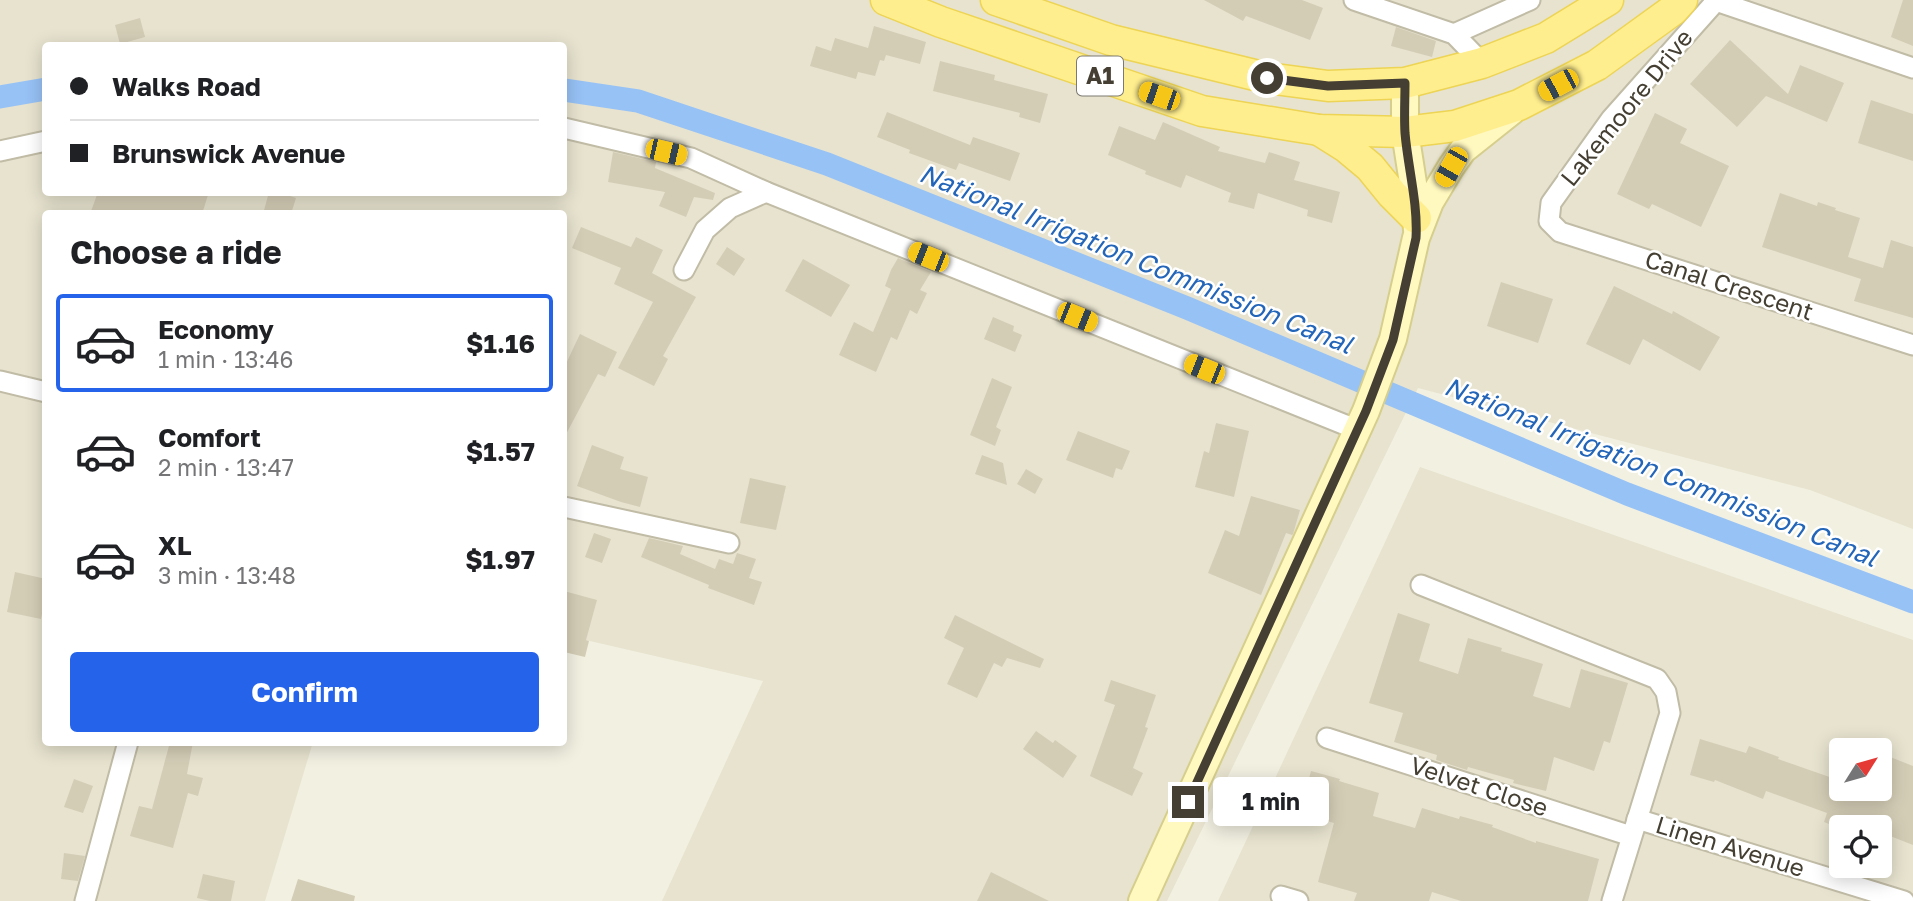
<!DOCTYPE html>
<html lang="en">
<head>
<meta charset="utf-8">
<style>
  body { margin:0; font-family:"Golos Text",sans-serif; background:#f6f6f6; color:#202124; height:100vh; display:flex; flex-direction:column; font-size:26px; white-space:nowrap }
  * { box-sizing:border-box; margin:0 }
  p { font-size:23px; color:#757577 }
  .icon { flex:none; width:38px; height:38px; fill:none; stroke:currentColor; stroke-width:2; stroke-linecap:round; stroke-linejoin:round }
  .map { position:relative; flex:1; overflow:hidden }
  .details { position:absolute; left:42px; top:210px; width:525px; height:536px; display:flex; flex-direction:column; background:#fff; border-radius:7px; box-shadow:0 4px 18px #0003 }
  .details>* { flex:none }
  .top-card { position:absolute; left:42px; top:42px; width:525px; height:154px; border-radius:7px; box-shadow:0 4px 18px #0003; display:grid; align-content:center; height:154px; padding:0 28px; background:#fff }
  .needle { width:46px; rotate:53deg }
  .fabs { position:absolute; left:1829px; top:738px; display:grid; gap:14px }
  .fabs a { display:grid; place-items:center; width:63px; height:63px; border-radius:7px; background:#fff; box-shadow:0 4px 18px #0003; font-size:35px }
  .end { position:absolute; width:32px; height:32px; margin:-16px; border:9px solid #443f32; background:#fff; box-shadow:0 0 0 4px #fff }
  .from { border-radius:50% }
  .bubble { position:absolute; height:49px; border-radius:7px; background:#fff; box-shadow:0 4px 18px #0003; font-size:23px; font-weight:700; line-height:49px; text-align:center }
  .car { position:absolute; width:21px; height:42px; margin:-21px -10px; border-radius:9px; box-shadow:0 0 5px 2px #0007; background:linear-gradient(#f5c518 24%,#345 0 40%,#f5c518 0 76%,#345 0 86%,#f5c518 0) }
  .top-card b { display:flex; align-items:center; gap:24px; height:66px; font-size:26px }
  .top-card b+b { border-top:2px solid #e0e0e0 }
  .top-card i { width:18px; height:18px; background:#202124 }
  ul { padding:0; list-style:none }
  li { display:flex; align-items:center; gap:21px; height:98px; margin:0 14px 10px; padding:0 14px; border:4px solid transparent; border-radius:7px }
  li div { flex:1 }
  li b { display:block; font-size:26px }
  li em { font-style:normal; font-weight:700 }
  li.selected { border-color:#2563eb }
  li>.icon { width:63px; height:63px; stroke-width:1.5 }
  h2 { padding:0 28px; font-size:32px; line-height:84px }
  .primary-button { display:flex; gap:14px; margin-top:auto; padding:14px 28px }
  .primary-button a { flex:1; height:80px; border-radius:7px; background:#2563eb; color:#fff; font-size:28px; font-weight:700; line-height:80px; text-align:center }
  .map>svg:first-child { display:block }
  .residential { fill:#e7e3cf; fill-rule:evenodd }
  .lines { fill:none; stroke-linecap:round; stroke-linejoin:round }
  .canal { stroke:#97c2f6; stroke-width:23 }
  .building { fill:#d4cdb6 }
  .minor-casing { stroke:#c1bca6; stroke-width:23 }
  .secondary-casing { stroke:#d6ce8c; stroke-width:30 }
  .primary-casing { stroke:#edd454; stroke-width:33 }
  .minor { stroke:#fff; stroke-width:19 }
  .secondary { stroke:#fff8bf; stroke-width:26 }
  .primary { stroke:#ffee8e; stroke-width:30 }
  .route { stroke:#443f32; stroke-width:9 }
  .labels { text-anchor:middle; stroke-width:5; stroke-linejoin:round; paint-order:stroke }
  .shield { fill:#fff; stroke:#7c7970; stroke-width:2 }
  .shield-label { font-size:23px; font-weight:bold; fill:#443f32 }
  .street-label { font-size:24px; fill:#443f32; stroke:#fff }
  .water-label { font-size:26px; font-style:italic; fill:#2365b8; stroke:#fff }
</style>
</head>
<body>
<div class="map">
<svg width="1913" height="901" viewBox="0 0 1913 901">
  <rect width="100%" height="100%" fill="#f2f0e1"/>
  <g class="residential">
    <path d="M0,0h1913v529l-103,-39 -392,-102 -251,513h-505l101,-220 -199,-46v-421h-518v528h267l-48,159h-265zM46,46h518v146h-518z"/>
    <path d="M1420,467l493,173v261h-695zM1841,751h39v38h-39zM1841,828h39v38h-39z"/>
  </g>
  <g class="lines">
    <g class="canal">
      <path d="M564,90l74,11 189,63 360,144 440,186 286,108"/>
      <path d="M0,97l46,-8"/>
    </g>
  </g>
  <g class="building">
    <path d="M1204,0h98l21,8 -13,32 -64,-24 -3,5z"/>
    <path d="M1903,0h10v46l-22,-9z"/>
    <path d="M140,18l5,19 -25,7 -5,-19z"/>
    <path d="M874,26l52,16 -6,22 -34,-9 -2,6 -4,-1 -5,16 -17,-4 -2,7 -46,-13 6,-20 15,5 4,-13 33,10z"/>
    <path d="M1396,27l40,14 -4,16 -41,-11z"/>
    <path d="M1730,40l58,54 12,-29 44,18 -17,39 -61,-26 -29,31 -47,-43z"/>
    <path d="M940,61l55,14 -1,5 54,14 -8,29 -21,-6 1,-4 -87,-22z"/>
    <path d="M1871,100l42,14v47l-55,-18z"/>
    <path d="M887,112l83,33 3,-8 47,16 -10,28 -51,-18 -3,7 -47,-17 1,-3 -33,-13z"/>
    <path d="M1655,113l32,16 -7,14 49,23 -28,61 -49,-23 -3,5 -32,-15z"/>
    <path d="M1163,122l57,25 -2,4 47,12 4,-11 31,10 -6,18 46,12 -8,31 -25,-7 1,-6 -50,-17 -4,16 -26,-7 3,-9 -45,-18 -5,13 -36,-14 1,-3 -38,-16 11,-29 36,14z"/>
    <path d="M613,152l43,10 -1,6 60,25 -2,7 -19,-3 -8,20 -27,-11 6,-14 -57,-10z"/>
    <path d="M98,192h111l-7,22h-112z"/>
    <path d="M269,192h9l18,6 -5,16h-28z"/>
    <path d="M1780,193l37,13 1,-4 18,6 -1,2 25,8 -12,39 35,11 8,-28 22,7v71l-59,-17 7,-22 -99,-32z"/>
    <path d="M581,227l50,20 5,-10 27,13 -11,23 44,24 -33,59 5,3 -14,27 -36,-18 35,-66 -39,-18 7,-16 -49,-20z"/>
    <path d="M727,247l18,12 -11,17 -18,-12z"/>
    <path d="M898,258l33,14 -11,18 7,3 -10,21 -7,-4 -13,30 -6,-3 -15,35 -37,-17 15,-33 19,10 18,-43 -6,-3 6,-16z"/>
    <path d="M803,259l47,26 -19,32 -46,-26z"/>
    <path d="M1501,282l52,17 -15,44 -51,-17z"/>
    <path d="M1614,286l58,28 1,-3 47,26 -20,34 -57,-32 -13,26 -44,-21z"/>
    <path d="M993,317l21,9 -1,5 9,4 -7,17 -31,-13z"/>
    <path d="M580,334l37,18 -12,25 -7,-3 -34,64v-70z"/>
    <path d="M992,378l20,9 -16,40 5,3 -6,16 -25,-11z"/>
    <path d="M1216,423l33,8 -15,66 -39,-10 9,-36 5,2z"/>
    <path d="M1078,431l52,20 -8,19 -6,-2 -3,10 -47,-18z"/>
    <path d="M592,445l32,12 -4,12 28,8 -8,30 -19,-5 -44,-16z"/>
    <path d="M982,455l21,8 4,22 -32,-11z"/>
    <path d="M1026,469l17,10 -8,15 -18,-10z"/>
    <path d="M750,478l36,8 -10,44 -36,-7z"/>
    <path d="M1251,496l49,14 -7,24 -1,1 -6,-2 -25,62 -53,-22 17,-43 14,6z"/>
    <path d="M594,533l17,6 -9,24 -17,-6z"/>
    <path d="M649,538l34,8 -3,8 35,15 4,-10 14,5 4,-11 19,6 -7,19 13,4 -8,23 -46,-17 1,-3 -68,-28z"/>
    <path d="M15,572l31,7v16l-5,24 -34,-7z"/>
    <path d="M564,591l33,9 -11,40 3,1 -4,16 -21,-5z"/>
    <path d="M1398,613l32,11 -11,37 39,13 10,-36 34,10 -1,3 42,13 -10,32 37,12 11,-39 47,14 -18,60 -6,-2 -10,30 -40,-14 -8,34 -33,-8 1,-3 -46,-13 -1,3 -31,-10 1,-5 -43,-13 9,-29 -34,-10z"/>
    <path d="M955,615l89,44 -4,9 -33,-10 -5,9 -8,-4 -17,35 -30,-14 17,-36 -20,-10z"/>
    <path d="M1111,680l45,15 -11,32 3,1 -15,40 10,5 -11,23 -42,-20 25,-71 -11,-4z"/>
    <path d="M1036,731l17,12 2,-3 22,16 -14,22 -40,-29z"/>
    <path d="M1700,739l46,14 3,-7 30,11 -1,2 63,22v8h39v-36l33,13v79l-33,-13v-4h-13l-7,-3 -1,3h-20l-15,-6 3,-9 -61,-22 -3,8 -48,-19 -1,2 -24,-7z"/>
    <path d="M170,742h23l-6,32 16,4 -5,18 -10,-3 -15,55 -43,-12 9,-30 13,3z"/>
    <path d="M1311,771l29,8 -1,2 40,12 -6,23 42,12 7,-20 37,11 1,-3 33,9 -1,2 44,16v-2l63,18 -11,42h-127l-29,-9 -3,9h-75l3,-8 -39,-11 16,-59 -34,-10z"/>
    <path d="M74,779l19,7 -10,27 -19,-6z"/>
    <path d="M64,853l21,3 -7,25 -17,-2z"/>
    <path d="M991,872l58,29h-72z"/>
    <path d="M203,874l32,7 -4,20h-21l-13,-3z"/>
    <path d="M298,879l57,17 -1,5h-63z"/>
  </g>
  <g class="lines">
    <defs>
      <g id="minor">
        <path d="M1354,0l100,34 28,29"/>
        <path d="M1717,0l-106,119 -60,84 -2,18 11,11 353,113"/>
        <path d="M1716,1l197,67"/>
        <path d="M1454,34l76,-34"/>
        <path d="M564,128l127,30 75,34 592,238"/>
        <path d="M0,151l46,-10"/>
        <path d="M684,270l21,-40 25,-22 36,-16"/>
        <path d="M0,381l46,11"/>
        <path d="M564,507l165,36"/>
        <path d="M1421,585l236,94 9,13 4,21 -58,188"/>
        <path d="M1327,738l304,98"/>
        <path d="M1637,819l267,82"/>
        <path d="M1281,896l17,5"/>
        <path d="M85,901l43,-159"/>
      </g>
      <g id="secondary">
        <path d="M1405,83v49l8,51 4,47"/>
        <path d="M1142,901l224,-490 27,-72 23,-101 14,-36 21,-35 12,-17 49,-39"/>
      </g>
      <g id="primary">
        <path d="M886,0l55,22 261,89 117,19 86,2 50,-6 64,-21 78,-40 76,-55 9,-10"/>
        <path d="M996,0l115,40 156,38 61,8 77,-3 77,-20 64,-25 62,-38"/>
        <path d="M1319,130l27,17 24,20 22,27 24,24"/>
      </g>
    </defs>
    <use href="#minor" class="minor-casing"/>
    <use href="#secondary" class="secondary-casing"/>
    <use href="#primary" class="primary-casing"/>
    <use href="#minor" class="minor"/>
    <use href="#secondary" class="secondary"/>
    <use href="#primary" class="primary"/>
  </g>
  <g class="lines">
    <path class="route" d="M1188,802l178,-391 27,-71 23,-102c2,-35 -8,-70 -11,-105 -1,-17 0,-34 0,-50l-77,3 -61,-8"/>
  </g>
  <g class="labels">
    <rect class="shield" x="1077" y="56.5" width="46" height="39" rx="5"/>
    <g class="shield-label">
      <text x="1100" y="84">A1</text>
    </g>
    <g class="street-label">
      <text transform="translate(1627 108) rotate(-51)" y="8">Lakemoore Drive</text>
      <text transform="translate(1729 286) rotate(18)" y="8">Canal Crescent</text>
      <text transform="translate(1479 787) rotate(18)" y="8">Velvet Close</text>
      <text transform="translate(1730 847) rotate(17)" y="8">Linen Avenue</text>
    </g>
    <g class="water-label">
      <text transform="translate(1136 259) rotate(22)" y="9">National Irrigation Commission Canal</text>
      <text transform="translate(1661 472) rotate(22)" y="9">National Irrigation Commission Canal</text>
    </g>
  </g>
</svg>
<div class="fabs">
<a><svg class="needle" viewBox="-14 -14 28 28"><path d="M0-13l5 13h-10z" fill="#e53935"/><path d="M0 13l5-13h-10z" fill="#757577"/></svg></a>
<a><svg class="icon" aria-label="locate" viewBox="0 0 24 24"><circle cx="12" cy="12" r="6"/><path d="M12 2v4M12 18v4M2 12h4M18 12h4"/></svg></a>
</div>
<i class="end from" style="left:1267px;top:78px"></i>
<i class="end" style="left:1188px;top:802px"></i>
<div class="bubble" style="left:1213px;top:777px;width:116px">1 min</div>
<i class="car" style="left:1558px;top:85px;rotate:242deg"></i>
<i class="car" style="left:1159px;top:96px;rotate:289deg"></i>
<i class="car" style="left:666px;top:152px;rotate:103deg"></i>
<i class="car" style="left:1451px;top:167px;rotate:210deg"></i>
<i class="car" style="left:928px;top:257px;rotate:292deg"></i>
<i class="car" style="left:1077px;top:317px;rotate:112deg"></i>
<i class="car" style="left:1204px;top:369px;rotate:292deg"></i>
<div class="top-card">
<b><i class="from"></i>Walks Road</b>
<b><i></i>Brunswick Avenue</b>
</div>
<section class="details">
<h2>Choose a ride</h2>
<ul>
<li class="selected"><svg class="icon" aria-label="car" viewBox="0 0 24 24"><path d="M5 17H2v-5l4-1 3-4h7l3 4 3 1v5h-3M9 17h6M6 11h13"/><circle cx="7" cy="17" r="2"/><circle cx="17" cy="17" r="2"/></svg><div><b>Economy</b><p>1 min · 13:46</p></div><em>$1.16</em></li>
<li><svg class="icon" aria-label="car" viewBox="0 0 24 24"><path d="M5 17H2v-5l4-1 3-4h7l3 4 3 1v5h-3M9 17h6M6 11h13"/><circle cx="7" cy="17" r="2"/><circle cx="17" cy="17" r="2"/></svg><div><b>Comfort</b><p>2 min · 13:47</p></div><em>$1.57</em></li>
<li><svg class="icon" aria-label="car" viewBox="0 0 24 24"><path d="M5 17H2v-5l4-1 3-4h7l3 4 3 1v5h-3M9 17h6M6 11h13"/><circle cx="7" cy="17" r="2"/><circle cx="17" cy="17" r="2"/></svg><div><b>XL</b><p>3 min · 13:48</p></div><em>$1.97</em></li>
</ul>
<div class="primary-button"><a>Confirm</a></div>
</section>
</div>
</body>
</html>
